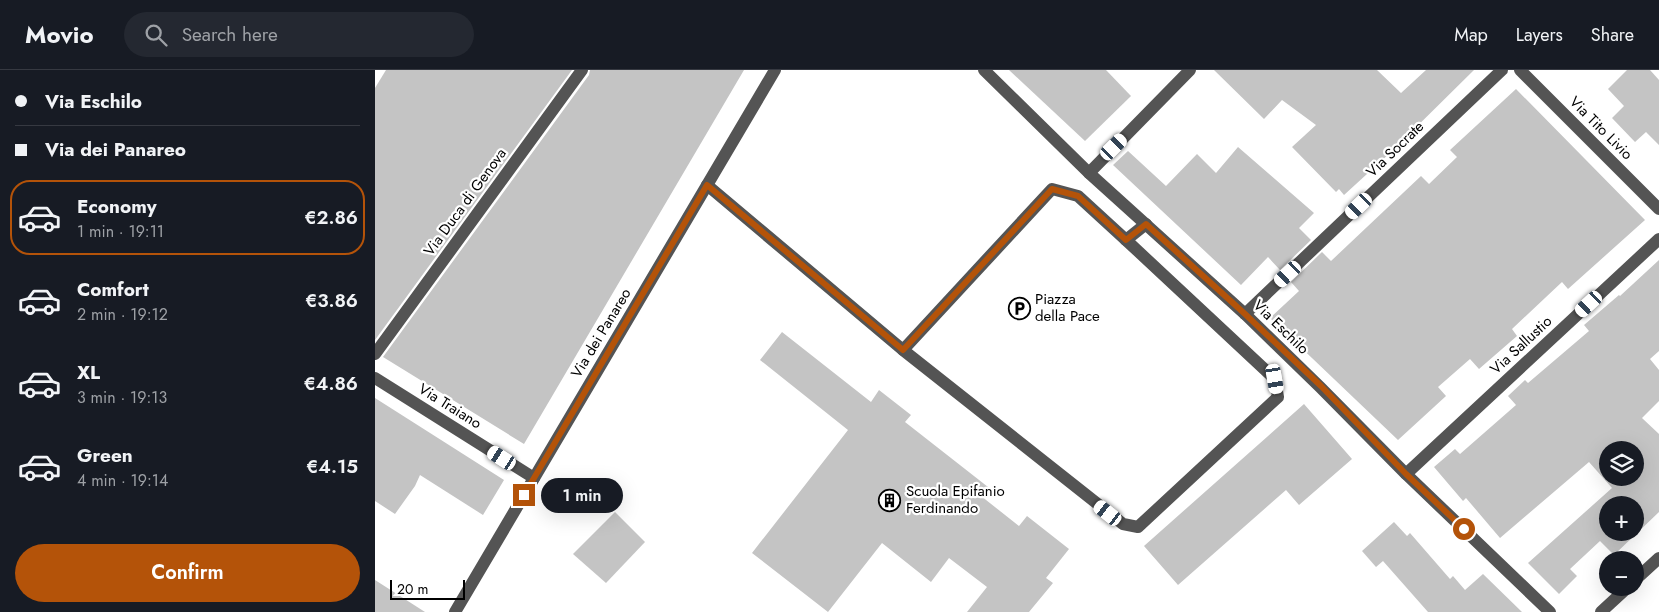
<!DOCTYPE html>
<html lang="en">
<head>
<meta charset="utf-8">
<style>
  body { margin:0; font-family:Jost,sans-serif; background:#242831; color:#f1f3f6; height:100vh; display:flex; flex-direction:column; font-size:19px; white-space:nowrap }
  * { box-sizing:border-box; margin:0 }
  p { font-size:16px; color:#9ea1a6 }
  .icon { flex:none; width:28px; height:28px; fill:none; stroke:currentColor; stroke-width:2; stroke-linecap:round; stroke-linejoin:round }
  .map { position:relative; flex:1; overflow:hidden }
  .details { display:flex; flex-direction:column; background:#171b24; width:375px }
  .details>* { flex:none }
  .top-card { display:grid; align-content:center; height:110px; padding:0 15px; background:#171b24 }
  .fabs { position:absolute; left:1224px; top:371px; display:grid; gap:10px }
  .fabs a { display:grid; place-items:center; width:45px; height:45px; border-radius:50%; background:#171b24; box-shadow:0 5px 20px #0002; font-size:25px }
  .scale { position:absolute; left:15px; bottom:12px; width:75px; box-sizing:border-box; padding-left:5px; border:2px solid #000; border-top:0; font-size:14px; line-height:18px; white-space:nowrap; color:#000; -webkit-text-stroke:4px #fff; paint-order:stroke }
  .end { position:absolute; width:22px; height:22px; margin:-11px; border:6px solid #b45309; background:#fff; box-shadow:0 0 0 2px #fff }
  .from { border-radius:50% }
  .bubble { position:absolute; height:35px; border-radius:18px; background:#171b24; box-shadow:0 5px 20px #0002; font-size:16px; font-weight:600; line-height:35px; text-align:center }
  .car { position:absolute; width:15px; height:30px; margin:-15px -8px; border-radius:6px; box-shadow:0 0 4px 1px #0007; background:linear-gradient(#fff 24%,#345 0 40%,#fff 0 76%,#345 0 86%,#fff 0) }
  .top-card b { display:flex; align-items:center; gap:18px; height:48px; font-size:19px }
  .top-card b+b { border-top:1px solid #363941 }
  .top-card i { width:12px; height:12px; background:#f1f3f6 }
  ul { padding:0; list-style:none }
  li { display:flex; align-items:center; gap:15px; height:75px; margin:0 10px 8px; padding:0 5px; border:2px solid transparent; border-radius:20px }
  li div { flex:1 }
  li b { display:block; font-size:19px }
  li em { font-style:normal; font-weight:600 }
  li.active { border-color:#b45309 }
  li>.icon { width:45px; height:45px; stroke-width:1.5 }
  .primary-button { display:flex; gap:10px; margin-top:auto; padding:10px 15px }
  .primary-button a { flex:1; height:58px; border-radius:30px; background:#b45309; color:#fff; font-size:20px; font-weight:600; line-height:58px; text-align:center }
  header { display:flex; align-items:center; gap:30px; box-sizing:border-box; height:70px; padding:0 25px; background:#171b24; border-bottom:1px solid #363941 }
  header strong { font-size:24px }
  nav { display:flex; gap:28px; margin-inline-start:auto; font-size:18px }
  .search { width:350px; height:45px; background:#242831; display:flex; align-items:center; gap:12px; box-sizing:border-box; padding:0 18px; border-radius:28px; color:#9ea1a6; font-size:19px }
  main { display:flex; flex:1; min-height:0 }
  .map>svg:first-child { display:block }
  .building { fill:#c4c4c4; fill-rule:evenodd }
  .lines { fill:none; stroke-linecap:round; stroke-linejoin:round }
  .minor { stroke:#545454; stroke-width:12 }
  .route { stroke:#b45309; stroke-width:6 }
  .labels { text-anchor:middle; stroke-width:4.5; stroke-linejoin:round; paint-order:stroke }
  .street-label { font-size:15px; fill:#000; stroke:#fff }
  .poi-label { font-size:15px; fill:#000; stroke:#fff; text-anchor:start }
</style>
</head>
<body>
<header>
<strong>Movio</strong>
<div class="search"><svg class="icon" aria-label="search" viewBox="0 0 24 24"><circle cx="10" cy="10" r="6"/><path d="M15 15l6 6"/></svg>Search here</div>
<nav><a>Map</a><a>Layers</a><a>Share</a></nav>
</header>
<main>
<section class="details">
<div class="top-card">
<b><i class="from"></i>Via Eschilo</b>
<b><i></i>Via dei Panareo</b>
</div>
<ul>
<li class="active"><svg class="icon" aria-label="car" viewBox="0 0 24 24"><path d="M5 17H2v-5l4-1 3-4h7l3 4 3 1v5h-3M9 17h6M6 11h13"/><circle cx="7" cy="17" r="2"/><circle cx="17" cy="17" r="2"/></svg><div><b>Economy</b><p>1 min · 19:11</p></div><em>€2.86</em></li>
<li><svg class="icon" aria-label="car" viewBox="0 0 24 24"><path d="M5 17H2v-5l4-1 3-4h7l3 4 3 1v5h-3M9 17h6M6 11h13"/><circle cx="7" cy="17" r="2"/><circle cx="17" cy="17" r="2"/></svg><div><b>Comfort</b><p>2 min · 19:12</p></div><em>€3.86</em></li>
<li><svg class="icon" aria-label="car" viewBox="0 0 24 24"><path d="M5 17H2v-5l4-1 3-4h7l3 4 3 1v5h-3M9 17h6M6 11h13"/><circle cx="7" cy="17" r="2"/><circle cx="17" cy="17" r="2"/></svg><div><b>XL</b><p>3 min · 19:13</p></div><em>€4.86</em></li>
<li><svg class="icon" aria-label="car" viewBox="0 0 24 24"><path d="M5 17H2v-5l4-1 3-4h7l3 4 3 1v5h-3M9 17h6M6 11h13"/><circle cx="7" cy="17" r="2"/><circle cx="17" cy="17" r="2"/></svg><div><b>Green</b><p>4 min · 19:14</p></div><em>€4.15</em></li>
</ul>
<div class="primary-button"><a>Confirm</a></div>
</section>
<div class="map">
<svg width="1284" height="542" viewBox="0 0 1284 542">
  <rect width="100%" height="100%" fill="#fff"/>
  <g class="building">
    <path d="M11,0h186l-197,270v-252z"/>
    <path d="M215,0h154l-220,374 -141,-87 206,-282z"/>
    <path d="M634,0h97l25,26 -46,45z"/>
    <path d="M839,0h163l24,23 25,-23h48l-84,83 -46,42 -5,-6 -3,3 -44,-45 24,-22 -34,-25 -18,19z"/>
    <path d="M1252,0h23l9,10v65l-13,-13 -11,10 -23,-24 12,-12 -16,-17z"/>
    <path d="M1141,19l129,131 -77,69 -6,-7 -50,47 5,7 -38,33 -9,-10 -32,28 8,9 -48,44 -128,-122 29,-27 -8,-9 31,-30 9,9 90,-85 8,8 28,-27 -7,-7z"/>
    <path d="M863,77l76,66 -15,15 12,12 -31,30 -12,-13 -27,28 -128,-120 15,-14 38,35 31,-32 19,19z"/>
    <path d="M1284,190v91l-9,8 9,11v31l-17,17 17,16v78l-45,43 -14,-14 -30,28 7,7 -18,18 -31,-31 84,-75 -23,-26 -89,76 -34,-40 -3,3 -29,-34 21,-18 5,5 56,-49 -8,-9 17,-16 3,3 61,-52 -5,-6 35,-30 1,1zM1232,380h28v28h-28zM1232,435h28v27h-28z"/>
    <path d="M407,262l89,70 8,-12 32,25 -6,7 83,65 -7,9 38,30 8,-10 42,33 -23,29 7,5 -24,29h-62l20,-25 -38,-29 -18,24 -49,-39 -54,69 -76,-59 96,-123 -88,-70z"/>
    <path d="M0,328l129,82 -21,35 -63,-40 -5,11 -20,28 -20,-13z"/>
    <path d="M929,334l48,55 -53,46 -13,-15 -108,95 -34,-39z"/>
    <path d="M240,442l30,30 -39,41 -33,-29z"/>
    <path d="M1019,452l13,14 3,-3 40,46 3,-3 12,14 18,-16 39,38h-94l-45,-51 -7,6 -14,-16z"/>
    <path d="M0,510l50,32h-50z"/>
  </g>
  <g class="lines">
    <g class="minor">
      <path d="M609,0l105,103 156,141 75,73 86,87 144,138"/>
      <path d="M1145,0l139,139"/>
      <path d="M714,103l101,-103"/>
      <path d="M332,115l196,165 149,-161 26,7 48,44 20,-16"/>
      <path d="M870,244l257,-244"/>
      <path d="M528,280l220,174 15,3 140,-130 -3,-18 -149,-139"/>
      <path d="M0,284l207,-284"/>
      <path d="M0,308l159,100"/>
      <path d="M1031,404l253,-235"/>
      <path d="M1260,510l24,-22"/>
      <path d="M80,542l320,-542"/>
      <path d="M1226,542l26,-24"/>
    </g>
  </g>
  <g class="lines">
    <path class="route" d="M149,425l183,-310 196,165 149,-161 26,7 48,44 20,-16 99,90 76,72 85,88 58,55"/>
  </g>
  <defs>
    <symbol id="parking-ring" viewBox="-11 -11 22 22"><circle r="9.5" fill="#fff" stroke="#000" stroke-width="1.5"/><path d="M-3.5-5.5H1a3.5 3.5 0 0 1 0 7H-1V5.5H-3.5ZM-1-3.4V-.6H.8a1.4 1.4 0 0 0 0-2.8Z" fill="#000"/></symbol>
    <symbol id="building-ring" viewBox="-11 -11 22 22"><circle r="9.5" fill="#fff" stroke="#000" stroke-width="1.5"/><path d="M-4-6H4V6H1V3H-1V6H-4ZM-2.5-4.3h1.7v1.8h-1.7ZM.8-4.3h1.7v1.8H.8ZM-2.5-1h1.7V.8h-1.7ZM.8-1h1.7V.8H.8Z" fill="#000"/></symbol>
  </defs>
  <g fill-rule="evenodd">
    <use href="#parking-ring" x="632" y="226" width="25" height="25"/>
    <use href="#building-ring" x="502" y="418" width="25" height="25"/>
  </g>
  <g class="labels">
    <g class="street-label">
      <text transform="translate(1226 58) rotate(45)" y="5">Via Tito Livio</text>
      <text transform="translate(1020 79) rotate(-44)" y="5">Via Socrate</text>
      <text transform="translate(90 132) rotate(-54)" y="5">Via Duca di Genova</text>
      <text transform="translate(906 257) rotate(44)" y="5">Via Eschilo</text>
      <text transform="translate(226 263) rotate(-59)" y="5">Via dei Panareo</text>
      <text transform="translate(1146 275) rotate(-43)" y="5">Via Sallustio</text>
      <text transform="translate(75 336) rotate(32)" y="5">Via Traiano</text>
    </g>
    <g class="poi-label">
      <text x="660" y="234">Piazza<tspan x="660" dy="17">della Pace</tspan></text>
      <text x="531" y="426">Scuola Epifanio<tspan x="531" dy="17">Ferdinando</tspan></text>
    </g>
  </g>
</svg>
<div class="fabs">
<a><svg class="icon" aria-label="layers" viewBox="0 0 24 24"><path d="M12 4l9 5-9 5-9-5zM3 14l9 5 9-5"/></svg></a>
<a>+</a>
<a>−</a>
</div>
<div class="scale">20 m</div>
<i class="end from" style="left:1089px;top:459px"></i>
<i class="end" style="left:149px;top:425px"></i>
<div class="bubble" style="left:166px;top:408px;width:82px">1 min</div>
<i class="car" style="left:739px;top:77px;rotate:45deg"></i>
<i class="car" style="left:984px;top:136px;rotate:226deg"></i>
<i class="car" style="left:913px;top:204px;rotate:227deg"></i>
<i class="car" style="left:1214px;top:234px;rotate:227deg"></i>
<i class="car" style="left:900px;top:309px;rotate:170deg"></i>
<i class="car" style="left:127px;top:388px;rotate:302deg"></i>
<i class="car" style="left:733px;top:443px;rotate:308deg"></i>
</div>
</main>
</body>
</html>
